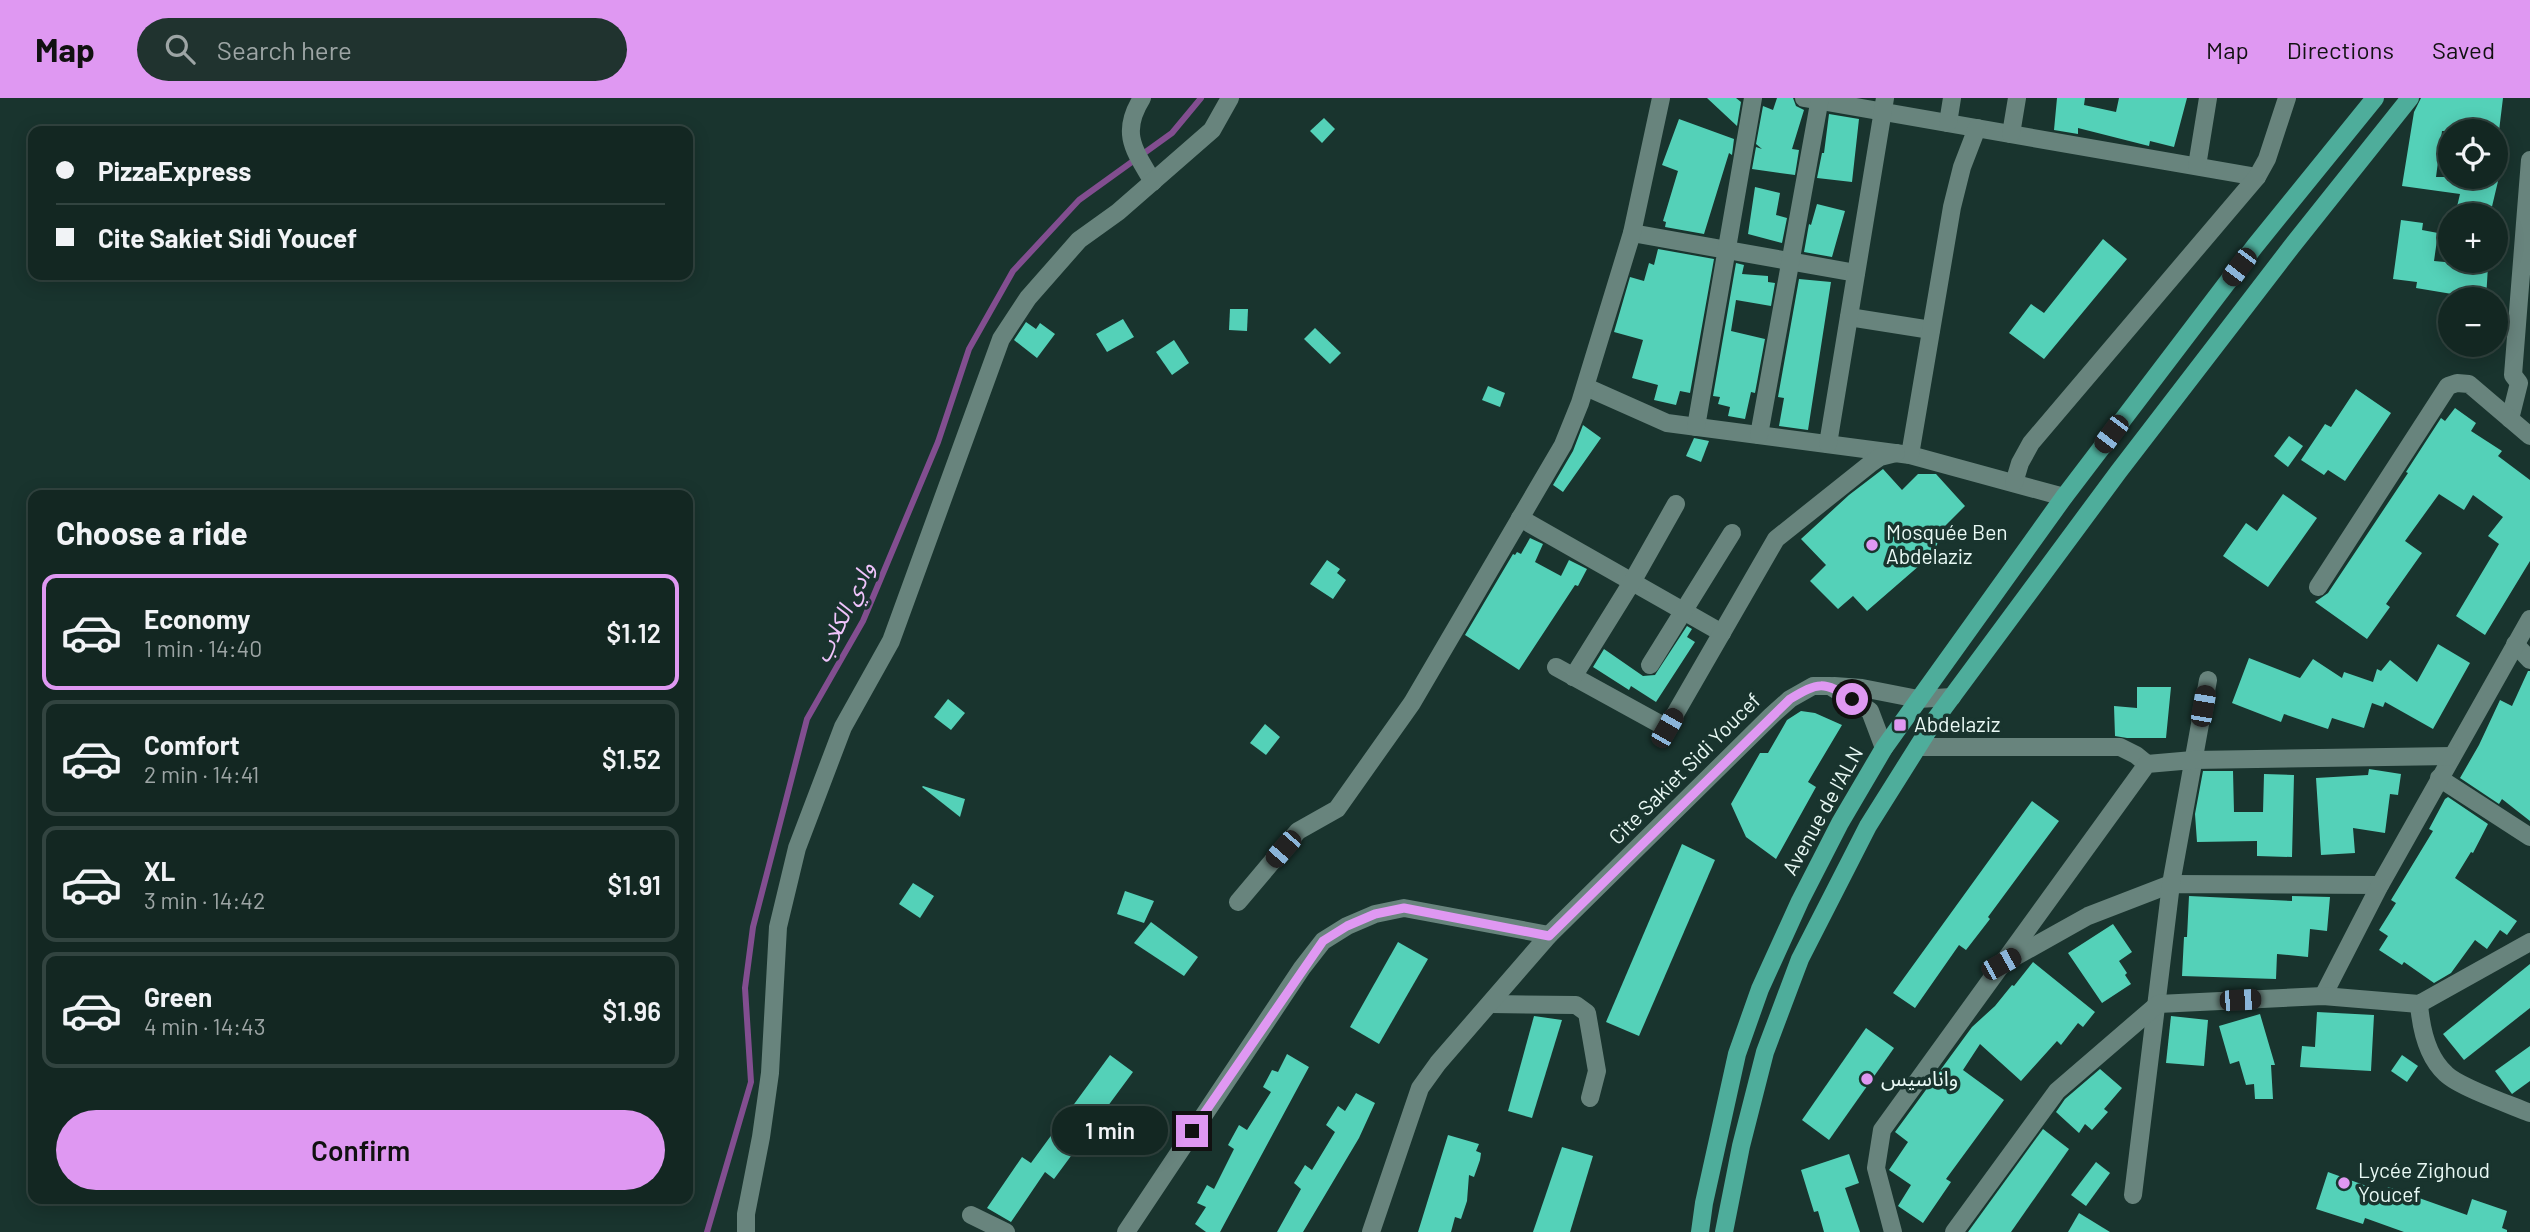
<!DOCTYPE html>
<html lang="en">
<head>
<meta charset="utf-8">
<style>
  body { margin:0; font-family:Barlow,"Noto Sans Arabic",sans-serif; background:#20332f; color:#f1f3f6; height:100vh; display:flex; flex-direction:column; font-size:26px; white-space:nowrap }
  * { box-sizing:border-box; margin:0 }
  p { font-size:23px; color:#9da5a5 }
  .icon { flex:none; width:38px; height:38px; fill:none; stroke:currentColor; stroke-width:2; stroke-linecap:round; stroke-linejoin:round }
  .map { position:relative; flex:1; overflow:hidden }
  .sheet { position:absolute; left:28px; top:392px; width:665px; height:714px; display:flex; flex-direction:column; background:#132722; border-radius:14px; box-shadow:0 4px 18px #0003,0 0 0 2px #324440 }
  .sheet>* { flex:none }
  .guide { position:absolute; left:28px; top:28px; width:665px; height:154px; border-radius:14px; box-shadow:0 4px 18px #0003,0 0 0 2px #324440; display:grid; align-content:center; height:154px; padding:0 28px; background:#132722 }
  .controls { position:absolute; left:2438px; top:21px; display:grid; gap:14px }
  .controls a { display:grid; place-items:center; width:70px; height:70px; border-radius:50%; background:#132722; box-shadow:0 4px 18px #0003,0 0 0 2px #324440; font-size:35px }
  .end { position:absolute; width:32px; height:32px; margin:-16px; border:9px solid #df98f2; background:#111; box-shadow:0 0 0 4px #111 }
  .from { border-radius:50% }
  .bubble { position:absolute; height:49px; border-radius:24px; background:#132722; box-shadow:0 4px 18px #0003,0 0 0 2px #324440; font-size:23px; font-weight:600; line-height:49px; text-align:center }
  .car { position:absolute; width:21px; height:42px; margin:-21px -10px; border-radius:9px; box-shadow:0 0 5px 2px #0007; background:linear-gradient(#222 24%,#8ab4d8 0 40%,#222 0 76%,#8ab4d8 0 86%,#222 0) }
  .guide b { display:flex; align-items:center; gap:24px; height:66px; font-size:26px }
  .guide b+b { border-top:2px solid #324440 }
  .guide i { width:18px; height:18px; background:#f1f3f6 }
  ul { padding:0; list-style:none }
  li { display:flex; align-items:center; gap:21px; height:116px; margin:0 14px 10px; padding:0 14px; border:4px solid #324440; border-radius:14px }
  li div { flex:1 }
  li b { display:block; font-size:26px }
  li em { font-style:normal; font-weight:600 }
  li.active { border-color:#df98f2 }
  li>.icon { width:63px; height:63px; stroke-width:1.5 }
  h2 { padding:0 28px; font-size:32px; line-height:84px }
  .button { display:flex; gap:14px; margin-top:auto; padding:14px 28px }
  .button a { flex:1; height:80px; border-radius:42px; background:#df98f2; color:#111; font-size:28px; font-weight:600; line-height:80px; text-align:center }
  header { display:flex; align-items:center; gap:42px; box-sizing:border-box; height:98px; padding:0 35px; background:#df98f2; color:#111 }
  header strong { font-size:33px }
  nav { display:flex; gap:38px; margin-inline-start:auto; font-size:24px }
  .search { width:490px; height:63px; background:#20332f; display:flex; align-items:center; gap:18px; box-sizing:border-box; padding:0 24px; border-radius:38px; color:#9da5a5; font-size:26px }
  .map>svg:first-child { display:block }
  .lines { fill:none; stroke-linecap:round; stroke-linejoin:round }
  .stream { stroke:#824e90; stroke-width:6 }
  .building { fill:#54d1b8 }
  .street { stroke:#68847d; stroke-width:18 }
  .primary { stroke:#4ead9b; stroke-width:18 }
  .route { stroke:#df98f2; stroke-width:9 }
  .poi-dot { fill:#df98f2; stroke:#19342e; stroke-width:2.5 }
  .labels { text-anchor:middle; stroke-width:7; stroke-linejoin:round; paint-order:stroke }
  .poi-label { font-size:21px; fill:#e9f9f5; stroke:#19342e; text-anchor:start }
  .street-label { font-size:21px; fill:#e9f9f5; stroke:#19342e }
  .water-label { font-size:23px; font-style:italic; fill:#f0c4fc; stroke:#19342e }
</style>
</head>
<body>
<header>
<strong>Map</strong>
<div class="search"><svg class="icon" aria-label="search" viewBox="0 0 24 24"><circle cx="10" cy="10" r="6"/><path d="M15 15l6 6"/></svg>Search here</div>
<nav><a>Map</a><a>Directions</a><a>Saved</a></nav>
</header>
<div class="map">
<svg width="2530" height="1134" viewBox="0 0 2530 1134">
  <rect width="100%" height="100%" fill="#19342e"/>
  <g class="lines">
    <path class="stream" d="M707,1134l44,-150 -6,-94 8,-61 54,-208 56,-98 75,-179 31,-93 44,-78 66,-71 93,-67 29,-35"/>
  </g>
  <g class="building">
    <path d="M1707,0h29l5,4 -4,24z"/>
    <path d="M1777,0h16l3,8 8,4 -12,39 7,1 -4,25 -43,-6 4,-22 6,2 -6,-5 7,-38 10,4z"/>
    <path d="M2057,0h28l-1,7 32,7 3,-14h68l-13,49 -24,-6 -1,5 -71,-18v6l-24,-4z"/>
    <path d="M2421,0h82l-4,33h-57l-6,46h63l-9,38h-35l5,-21 -58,-8 12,-74z"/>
    <path d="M1829,16l30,5 -7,63 -35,-4 5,-25h2z"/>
    <path d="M1324,20l11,11 -13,14 -12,-12z"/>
    <path d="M1679,21l55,20 -2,16 -3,-2 -25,81 -39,-7 1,-5 -3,-1 15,-50 -16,-6z"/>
    <path d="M1755,89l25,6 -4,22 11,3 -5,25 -34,-9z"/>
    <path d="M1817,106l28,7 -13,46 -28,-5 5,-28 2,1z"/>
    <path d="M2401,122l22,3 -1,7 16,3 -4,28 54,5 -2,33h-34v-5l-36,-6 1,-6 -24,-3z"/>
    <path d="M2103,141l24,20 -83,100 -35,-26 22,-29 13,9z"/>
    <path d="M1658,151l56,10 -24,134 -10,-2 -4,14 -22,-5 4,-15 -26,-7 11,-38 -29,-8 16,-55 14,4 5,-18 5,2z"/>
    <path d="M1736,165l8,2 -2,9 26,2v6l7,1 -4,23 -35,-6 -5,31 34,8 -10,54 -4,-1 -6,27 -17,-3 2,-9 -12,-3 2,-7 -7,-1z"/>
    <path d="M1799,181l32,3 -23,148 -29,-4 5,-28 -6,-1z"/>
    <path d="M1230,211h18l-1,22 -18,-1z"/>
    <path d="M1123,221l11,18 -27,15 -11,-18z"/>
    <path d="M1026,224l10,7 4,-6 15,11 -18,24 -23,-18z"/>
    <path d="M1315,230l26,25 -11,11 -26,-25z"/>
    <path d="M1174,242l15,23 -17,12 -16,-23z"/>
    <path d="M1488,288l17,7 -5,14 -18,-7z"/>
    <path d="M2356,291l35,24 -46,68 -17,-11 -4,5 -23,-15 24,-36 6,3z"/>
    <path d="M2455,310l21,15 -5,8 31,20 -4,5 32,24v81l-45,74 -29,-19 43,-72 -11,-8 15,-19 -30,-22 -9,15 -25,-16 -34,47 17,12 -36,51 4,3 -23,32 -52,-37 13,-9 80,-120 -2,-1 35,-54 4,3z"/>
    <path d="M1583,327l18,13 -38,54 -10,-7 20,-34z"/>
    <path d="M2289,338l14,10 -15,21 -14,-11z"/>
    <path d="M1694,340l15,3 -8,21 -15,-6z"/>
    <path d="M1883,371l19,21 16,-16h18l29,32 -24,24 -6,22 -68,59 -14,-15 -15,13 -28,-28 16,-16 -25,-26 48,-44z"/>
    <path d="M2283,396l34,24 -49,69 -45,-31 23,-33 11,8z"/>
    <path d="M1530,440l13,6 -8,18 26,14 8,-16 18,9 -9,17 -3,-1 -56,85 -54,-35 48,-81 2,1 2,-3 4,2z"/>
    <path d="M1327,462l13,9 -3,4 9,7 -13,19 -23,-15z"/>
    <path d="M1687,528l5,3 -5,8 8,5 -39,60 -25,-16 -2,4 -36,-23 11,-18 39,27 12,-1z"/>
    <path d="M2438,546l32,19 -37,66 -48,-27 -2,5 -11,-4 -8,25 -32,-10 -4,11 -44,-15 -3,8 -49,-19 17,-45 51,20 13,-19 29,19 2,-6 29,10 4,-13 4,2 9,-11 27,22z"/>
    <path d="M2528,573h2v150l-28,-22 -3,5 -39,-26 19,-33 21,-45 12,6z"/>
    <path d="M2137,589h34l-5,51h-39l-12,-2 -1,-30 23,2z"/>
    <path d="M948,601l17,14 -14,17 -17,-13z"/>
    <path d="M1801,613l14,2 27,12 -34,57 8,5 -40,72 -30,-22 -15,-33 29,-51h8l19,-33z"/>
    <path d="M1265,626l15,13 -14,18 -16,-12z"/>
    <path d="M2369,671l32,5 -3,21 -8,-1 -5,39 -32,-5 2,25 -34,2 -5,-77 52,-3z"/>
    <path d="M2203,673h30l1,41h29l1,-38 30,1 -2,82 -35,-1v-15l-60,1 -2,-28z"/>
    <path d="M923,688l42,13 -5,18 -38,-30z"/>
    <path d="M2448,699l40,27 -15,29 -2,-1 -16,26 62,43 -10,14 -7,-5 -13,19 -12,-9 -24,33 -17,10 -30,-21 -2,3 -23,-15 9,-14 -9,-6 17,-27 -5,-3 42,-69 -4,-2 16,-30z"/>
    <path d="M2032,703l27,20 -71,96 2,2 -24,31 -7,-5 -44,63 -22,-15z"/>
    <path d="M1682,746l33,16 -76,176 -33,-14z"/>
    <path d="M913,785l21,13 -14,22 -21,-14z"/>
    <path d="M1125,793l29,10 -10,22 -27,-9z"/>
    <path d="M2189,798l103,5v-5l38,1 -3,34 -17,-2 -2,28 -31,-3 -1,25 -94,-3 2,-39h3z"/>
    <path d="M1151,824l47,35 -14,19 -50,-33z"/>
    <path d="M2113,826l19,28 -13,9 8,12 -2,2 6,9 -29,19 -34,-50z"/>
    <path d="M1398,844l30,17 -49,85 -29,-17z"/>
    <path d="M2033,864l62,50 -12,15 -5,-4 -17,22 -4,-4 -36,40 -41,-37 -17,26 41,30 -58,79 5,3 -28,41 -25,-17 13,-21 -22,-15 19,-28 -13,-10 77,-105 23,-21 17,-21 2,1z"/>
    <path d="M2530,866v44l-66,52 -21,-26z"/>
    <path d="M2317,914l57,3 -3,56 -71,-4 2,-21 13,1z"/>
    <path d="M2260,916l15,51h-4l2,34h-18l-1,-15 -8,1 -7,-24 -9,3 -11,-38z"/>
    <path d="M1534,918l28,4 -30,98 -24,-7z"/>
    <path d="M2171,918l37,4 -4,46 -38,-3z"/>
    <path d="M1866,930l28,20 -65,92 -27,-20z"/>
    <path d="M2530,948v35l-18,13 -17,-23z"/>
    <path d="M1287,956l22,13 -89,165h-14l-11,-8 11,-17 -9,-4 10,-18 7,4 20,-40 -6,-4 11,-20 8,5 24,-38 -8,-5 9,-17 6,2z"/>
    <path d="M1110,957l23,17 -79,107 -9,-7 -34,50 -24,-14 35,-51 9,6z"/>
    <path d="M2402,957l16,11 -11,16 -16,-11z"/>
    <path d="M2100,971l22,19 -18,21 4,3 -16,18 -7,-6 -6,9 -23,-21 9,-13z"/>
    <path d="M1356,995l19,10 -16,35 -56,94h-26l24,-43 -7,-6 11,-18 7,5 23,-38 -9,-7 12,-19 7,5z"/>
    <path d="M2043,1031l26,20 -58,83h-43z"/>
    <path d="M1448,1037l31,9 -3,7 5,2 -1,7 -6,17 -5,-2 -2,26 -6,18 -6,-2 -4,15h-33z"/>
    <path d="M1562,1049l31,9 -23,76h-37z"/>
    <path d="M1849,1056l10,29 -14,5 15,44h-36l-6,-21 -4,1 -13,-42z"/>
    <path d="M2096,1064l14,11 -24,33 -15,-11z"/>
    <path d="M2328,1074l58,21 2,-6 79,28 5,-16 35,12 -5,17 5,2v2h-103l-39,-14 -2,6 -47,-15z"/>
    <path d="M2079,1115l31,19h-42z"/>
  </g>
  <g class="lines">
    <g class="street">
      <path d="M1142,0c-22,35 -8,52 11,84"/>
      <path d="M1804,0l453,79"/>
      <path d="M1948,25l4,-25"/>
      <path d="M2011,36l6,-36"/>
      <path d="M2197,68l11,-68"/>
      <path d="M1632,135l224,40"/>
      <path d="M1849,219l82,13"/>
      <path d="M1586,289l81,36 243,32 154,42"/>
      <path d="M2510,321l9,-36 -6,-8 17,-215"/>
      <path d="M1696,329l57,-329"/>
      <path d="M1759,337l61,-337"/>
      <path d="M1828,346l57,-346"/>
      <path d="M1910,357l42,-248 10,-40 15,-39"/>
      <path d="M2014,385l6,-20 11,-20 226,-266 10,-18 20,-61"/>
      <path d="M1520,420l202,115"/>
      <path d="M2318,489l130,-201 9,-3 12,1 61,52"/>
      <path d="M2515,546l15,16"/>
      <path d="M1650,567l82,-132"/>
      <path d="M1556,569l111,61 109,-189 94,-75 10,-7 16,-4"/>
      <path d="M1573,579l59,-95 44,-78"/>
      <path d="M1834,588l28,2 56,11 34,-2"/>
      <path d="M1919,649h201l16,8 11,9"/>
      <path d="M2439,680l91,59"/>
      <path d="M1238,804l60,-71 39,-22 75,-106 151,-258 17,-42 52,-170 29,-135"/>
      <path d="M2006,864l82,-46 83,-32 209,1"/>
      <path d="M2323,898l57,-111 150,-266"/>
      <path d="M1491,906l85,1 11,8 10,58 -7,27"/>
      <path d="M2419,906c2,24 8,53 27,70 13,13 65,31 84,39"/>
      <path d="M2133,1097l38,-311 37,-204"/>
      <path d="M971,1117l35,17"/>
      <path d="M746,1134v-18l15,-77 9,-64 8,-146 19,-79 46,-121 48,-86 110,-302 27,-41 51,-58 39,-28 94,-82 18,-32"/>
      <path d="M1126,1134l176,-264 21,-27 24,-15 28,-12 29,-6 145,27"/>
      <path d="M1371,1134l49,-144 18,-25 111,-128 222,-219 19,-17 23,-13h17l40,25 14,37"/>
      <path d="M1893,1134l-17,-64 6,-38 265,-366 46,-4 259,-4"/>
      <path d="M1954,1134l103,-141 101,-87 165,-8 96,8 111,-62"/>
    </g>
    <g class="primary">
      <path d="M1700,1134l4,-29 33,-149 23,-65 40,-88 40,-78 44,-75 180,-251 191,-251 120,-148"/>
      <path d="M1724,1134l17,-86 24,-94 35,-93 68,-133 66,-105 185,-250 173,-225 118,-148"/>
    </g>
  </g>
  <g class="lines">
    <path class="route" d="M1192,1033l131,-190 24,-15 28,-12 29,-6 145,28 241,-237c28,-17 34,-18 62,0"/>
  </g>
  <g class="poi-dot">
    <circle cx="1872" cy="447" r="7"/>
    <rect x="1893" y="620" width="14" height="14" rx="3.5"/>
    <circle cx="1867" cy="981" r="7"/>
    <circle cx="2344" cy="1085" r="7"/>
  </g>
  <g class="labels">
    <g class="poi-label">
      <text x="1886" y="442">Mosquée Ben<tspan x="1886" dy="24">Abdelaziz</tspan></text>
      <text x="1914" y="634">Abdelaziz</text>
      <text x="1881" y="988">واناسيس</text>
      <text x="2358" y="1080">Lycée Zighoud<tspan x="2358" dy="24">Youcef</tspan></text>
    </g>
    <g class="street-label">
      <text transform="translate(1685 671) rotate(-45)" y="7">Cite Sakiet Sidi Youcef</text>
      <text transform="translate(1823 713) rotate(-61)" y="7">Avenue de l'ALN</text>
    </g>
    <g class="water-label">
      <text transform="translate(844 514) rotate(-64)" y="8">وادي الكلاب</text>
    </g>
  </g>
</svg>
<div class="controls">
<a><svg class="icon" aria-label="locate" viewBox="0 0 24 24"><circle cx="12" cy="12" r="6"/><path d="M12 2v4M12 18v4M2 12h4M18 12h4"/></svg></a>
<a>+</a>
<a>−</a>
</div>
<i class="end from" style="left:1852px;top:601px"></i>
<i class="end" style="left:1192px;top:1033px"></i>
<div class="bubble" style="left:1052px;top:1008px;width:116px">1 min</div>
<i class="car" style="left:2239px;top:169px;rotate:217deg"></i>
<i class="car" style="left:2111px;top:336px;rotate:217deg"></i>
<i class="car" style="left:2203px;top:608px;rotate:10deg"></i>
<i class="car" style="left:1667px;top:630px;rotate:30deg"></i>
<i class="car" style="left:1283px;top:751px;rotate:221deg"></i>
<i class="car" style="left:2001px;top:866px;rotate:61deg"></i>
<i class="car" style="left:2240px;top:902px;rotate:87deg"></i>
<div class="guide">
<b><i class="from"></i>PizzaExpress</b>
<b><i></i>Cite Sakiet Sidi Youcef</b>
</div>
<section class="sheet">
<h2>Choose a ride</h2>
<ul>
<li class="active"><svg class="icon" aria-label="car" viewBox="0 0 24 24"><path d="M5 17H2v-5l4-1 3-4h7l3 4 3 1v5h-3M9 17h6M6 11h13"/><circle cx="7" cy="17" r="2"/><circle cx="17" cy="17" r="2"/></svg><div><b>Economy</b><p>1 min · 14:40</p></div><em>$1.12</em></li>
<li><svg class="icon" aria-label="car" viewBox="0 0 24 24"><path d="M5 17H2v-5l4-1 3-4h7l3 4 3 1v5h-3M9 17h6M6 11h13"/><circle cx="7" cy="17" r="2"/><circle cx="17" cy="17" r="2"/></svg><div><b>Comfort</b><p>2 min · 14:41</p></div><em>$1.52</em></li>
<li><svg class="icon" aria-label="car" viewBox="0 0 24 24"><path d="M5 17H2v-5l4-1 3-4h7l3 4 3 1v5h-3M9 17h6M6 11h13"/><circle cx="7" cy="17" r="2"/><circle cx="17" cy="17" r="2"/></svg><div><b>XL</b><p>3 min · 14:42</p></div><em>$1.91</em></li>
<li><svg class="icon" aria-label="car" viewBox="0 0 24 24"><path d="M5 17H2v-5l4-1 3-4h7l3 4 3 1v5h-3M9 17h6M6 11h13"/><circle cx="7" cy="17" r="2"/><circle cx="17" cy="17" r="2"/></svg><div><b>Green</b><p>4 min · 14:43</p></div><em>$1.96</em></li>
</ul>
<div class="button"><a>Confirm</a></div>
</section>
</div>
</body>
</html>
